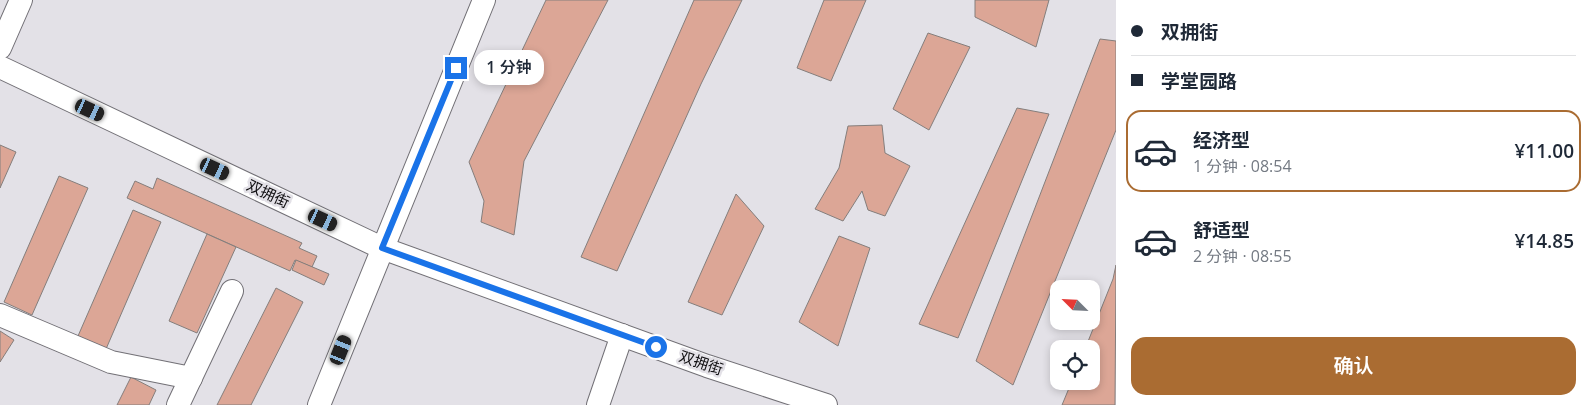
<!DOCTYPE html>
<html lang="zh">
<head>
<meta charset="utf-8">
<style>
  body { margin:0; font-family:"Open Sans","Noto Sans SC",sans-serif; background:#f2f2f3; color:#1f2937; height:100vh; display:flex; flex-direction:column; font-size:19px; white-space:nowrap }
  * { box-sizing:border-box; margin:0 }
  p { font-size:16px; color:#747a83 }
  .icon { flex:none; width:28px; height:28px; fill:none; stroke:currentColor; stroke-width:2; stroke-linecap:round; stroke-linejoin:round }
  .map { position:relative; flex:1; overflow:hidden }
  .sheet { display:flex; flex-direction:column; background:#fff; width:475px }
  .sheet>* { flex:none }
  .guide { display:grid; align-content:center; height:110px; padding:0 15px; background:#fff }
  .needle { width:32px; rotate:294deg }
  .fabs { position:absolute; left:1050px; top:280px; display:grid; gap:10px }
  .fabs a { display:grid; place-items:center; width:50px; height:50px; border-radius:10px; background:#fff; box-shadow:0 2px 8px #0003; font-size:25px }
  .end { position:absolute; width:22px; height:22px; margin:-11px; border:6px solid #1a73e8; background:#fff; box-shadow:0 0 0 2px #fff }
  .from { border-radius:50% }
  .bubble { position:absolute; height:35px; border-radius:15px; background:#fff; box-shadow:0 2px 8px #0003; font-size:16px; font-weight:600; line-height:35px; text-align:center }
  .car { position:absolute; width:15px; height:30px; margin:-15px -8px; border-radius:6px; box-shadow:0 0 4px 1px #0007; background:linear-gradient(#222 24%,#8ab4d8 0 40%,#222 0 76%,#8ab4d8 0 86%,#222 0) }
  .guide b { display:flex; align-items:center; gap:18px; height:48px; font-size:19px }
  .guide b+b { border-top:1px solid #e0e1e3 }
  .guide i { width:12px; height:12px; background:#1f2937 }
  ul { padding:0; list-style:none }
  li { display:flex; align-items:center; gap:15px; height:82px; margin:0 10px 8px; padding:0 5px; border:2px solid transparent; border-radius:15px }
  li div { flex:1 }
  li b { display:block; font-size:19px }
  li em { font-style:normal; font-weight:600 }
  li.selected { border-color:#aa6c32 }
  li>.icon { width:45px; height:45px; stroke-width:1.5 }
  .cta { display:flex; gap:10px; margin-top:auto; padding:10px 15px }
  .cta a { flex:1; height:58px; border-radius:15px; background:#aa6c32; color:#fff; font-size:20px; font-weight:600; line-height:58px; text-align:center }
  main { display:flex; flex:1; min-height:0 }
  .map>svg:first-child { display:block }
  .building { fill:#dca696; stroke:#847e7c }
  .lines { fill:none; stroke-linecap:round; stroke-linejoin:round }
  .minor-casing { stroke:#727076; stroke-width:24 }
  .minor { stroke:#fff; stroke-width:22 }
  .route { stroke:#1a73e8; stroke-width:6 }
  .labels { text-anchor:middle; stroke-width:5; stroke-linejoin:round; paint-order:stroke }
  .street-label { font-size:15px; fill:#0e0d0f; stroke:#e3e1e7 }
</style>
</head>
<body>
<main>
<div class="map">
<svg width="1116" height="405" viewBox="0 0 1116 405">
  <rect width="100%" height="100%" fill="#e3e1e7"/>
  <g class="building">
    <path d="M546,0h62l-84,161 -10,74 -33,-13 3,-21 -15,-39z"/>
    <path d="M694,0h48l-41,84 -84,187 -36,-14z"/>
    <path d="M824,0h42l-35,81 -34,-13z"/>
    <path d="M975,0h74l-13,47 -61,-30z"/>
    <path d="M928,33l42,14 -41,83 -36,-21z"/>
    <path d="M1100,39l16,2v89l-103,255 -37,-24z"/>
    <path d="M1017,108l32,6 -91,224 -39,-14z"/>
    <path d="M882,125l3,28 25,13 -25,50 -17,-6 -6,-19 -19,30 -28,-12 24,-41 9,-42z"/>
    <path d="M0,145l16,7 -16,36z"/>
    <path d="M59,176l29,12 -56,127 -28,-13z"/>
    <path d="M157,178l145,65 -3,5 18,8 -5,11 -17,-7 -5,11 -163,-73 8,-17 18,8z"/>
    <path d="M736,194l28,32 -42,89 -34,-13z"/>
    <path d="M133,210l28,12 -55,127 -28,-13z"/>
    <path d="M207,234l29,13 -39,86 -28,-12z"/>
    <path d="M839,236l31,12 -32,98 -39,-24z"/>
    <path d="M296,260l33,14 -5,11 -32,-15z"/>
    <path d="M1116,265l-1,140h-53l10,-24h19v-32h-6l28,-70z"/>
    <path d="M276,288l27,14 -52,103h-34z"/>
    <path d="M0,331l14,9 -14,22z"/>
    <path d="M131,377l25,13 -7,15h-32z"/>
  </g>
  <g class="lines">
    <defs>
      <g id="minor">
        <path d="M0,48l21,-48"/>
        <path d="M0,67l382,181 325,118 119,39"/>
        <path d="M0,315l111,47 80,16"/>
        <path d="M178,405l54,-114"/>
        <path d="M319,405l165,-405"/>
        <path d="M598,405l24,-70"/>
      </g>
    </defs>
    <use href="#minor" class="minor-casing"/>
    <use href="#minor" class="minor"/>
  </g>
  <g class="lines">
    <path class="route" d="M456,68l-74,180 274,99"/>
  </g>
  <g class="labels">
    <g class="street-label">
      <text transform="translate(268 194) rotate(25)" y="5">双拥街</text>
      <text transform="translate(701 363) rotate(19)" y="5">双拥街</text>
    </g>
  </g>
</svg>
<div class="fabs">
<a><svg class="needle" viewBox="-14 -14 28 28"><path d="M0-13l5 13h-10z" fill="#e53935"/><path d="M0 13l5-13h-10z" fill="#747a83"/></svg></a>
<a><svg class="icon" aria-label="locate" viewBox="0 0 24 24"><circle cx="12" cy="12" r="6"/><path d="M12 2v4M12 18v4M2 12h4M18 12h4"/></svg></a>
</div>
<i class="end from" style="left:656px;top:347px"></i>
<i class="end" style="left:456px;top:68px"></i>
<div class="bubble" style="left:474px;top:50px;width:70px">1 分钟</div>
<i class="car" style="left:90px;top:110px;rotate:115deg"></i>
<i class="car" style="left:215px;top:169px;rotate:115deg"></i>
<i class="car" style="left:323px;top:220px;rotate:115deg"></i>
<i class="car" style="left:341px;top:350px;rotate:22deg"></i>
</div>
<section class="sheet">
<div class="guide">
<b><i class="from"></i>双拥街</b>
<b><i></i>学堂园路</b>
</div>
<ul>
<li class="selected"><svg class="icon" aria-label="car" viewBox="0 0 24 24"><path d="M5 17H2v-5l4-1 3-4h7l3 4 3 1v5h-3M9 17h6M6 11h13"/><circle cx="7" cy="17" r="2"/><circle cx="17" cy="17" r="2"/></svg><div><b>经济型</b><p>1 分钟 · 08:54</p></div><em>¥11.00</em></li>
<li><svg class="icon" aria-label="car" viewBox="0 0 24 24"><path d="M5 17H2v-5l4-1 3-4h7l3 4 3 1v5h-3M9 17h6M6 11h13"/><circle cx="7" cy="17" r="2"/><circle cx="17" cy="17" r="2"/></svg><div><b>舒适型</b><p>2 分钟 · 08:55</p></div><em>¥14.85</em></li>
</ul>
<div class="cta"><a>确认</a></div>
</section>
</main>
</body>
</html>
